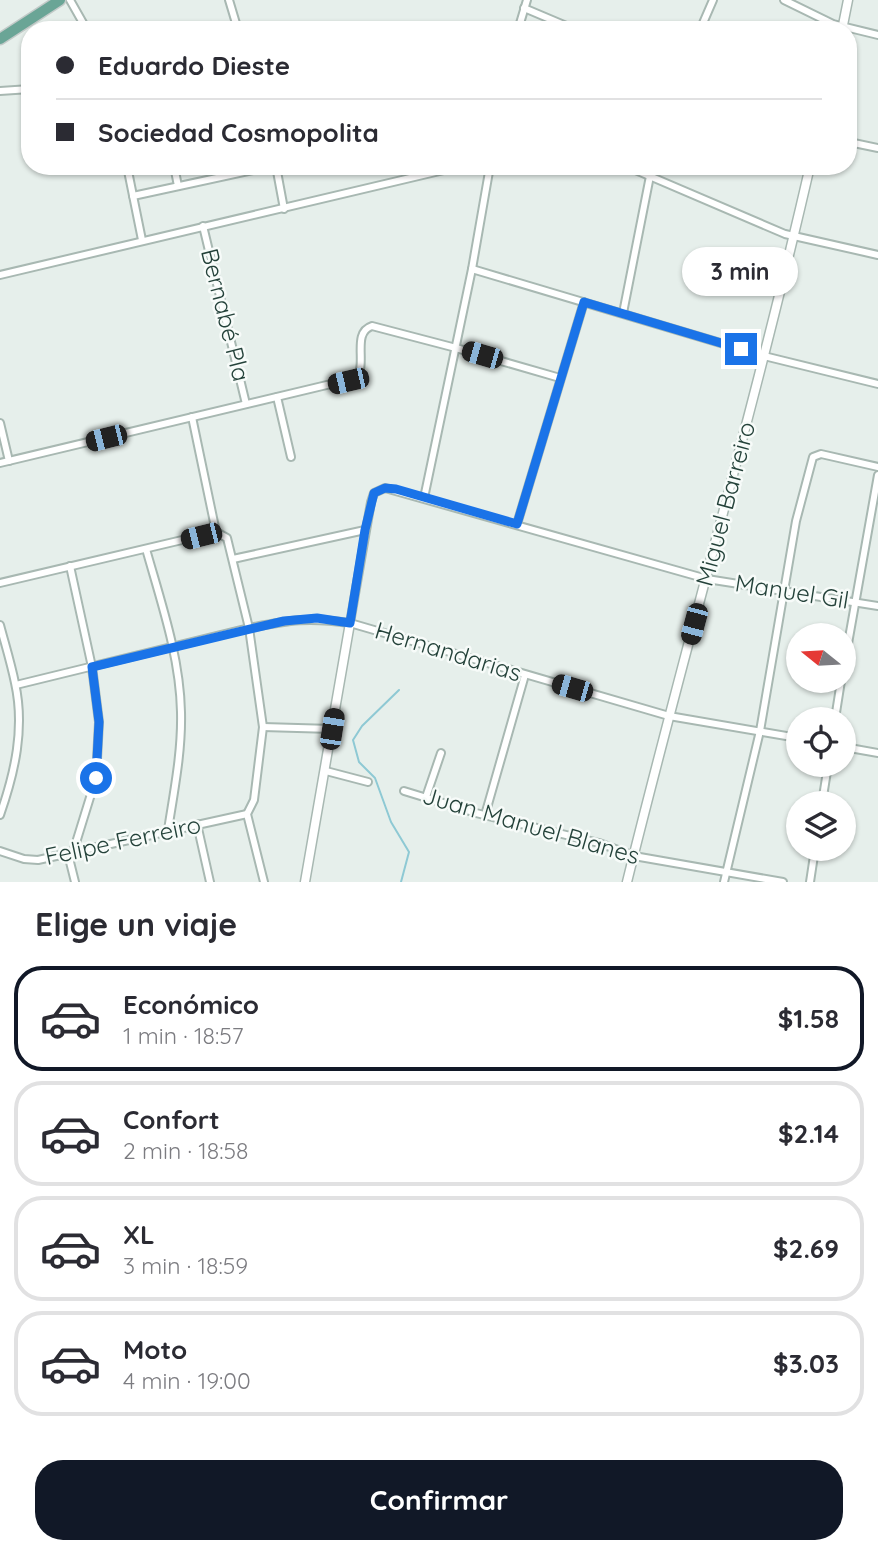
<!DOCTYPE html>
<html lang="es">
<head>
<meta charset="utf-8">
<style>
  body { margin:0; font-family:Quicksand,sans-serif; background:#f7f7f7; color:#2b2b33; height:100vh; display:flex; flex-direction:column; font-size:26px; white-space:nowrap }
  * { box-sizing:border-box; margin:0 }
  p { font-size:23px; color:#7c7c81 }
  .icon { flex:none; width:38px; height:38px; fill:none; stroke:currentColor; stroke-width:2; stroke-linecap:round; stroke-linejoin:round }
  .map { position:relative; height:882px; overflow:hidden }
  .panel { display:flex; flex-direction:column; background:#fff; flex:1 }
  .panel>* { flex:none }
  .top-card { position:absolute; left:21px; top:21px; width:836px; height:154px; border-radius:28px; box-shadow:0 2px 5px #0004; display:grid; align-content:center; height:154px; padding:0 35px; background:#fff }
  .needle { width:46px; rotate:288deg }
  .tools { position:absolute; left:786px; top:623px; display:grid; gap:14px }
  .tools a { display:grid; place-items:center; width:70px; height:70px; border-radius:50%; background:#fff; box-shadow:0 2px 5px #0004; font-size:35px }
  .end { position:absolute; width:32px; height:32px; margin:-16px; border:9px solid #1a73e8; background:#fff; box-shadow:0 0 0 4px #fff }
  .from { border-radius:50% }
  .bubble { position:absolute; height:49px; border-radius:24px; background:#fff; box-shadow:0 2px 5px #0004; font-size:23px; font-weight:800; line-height:49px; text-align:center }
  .car { position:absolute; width:21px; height:42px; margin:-21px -10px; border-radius:9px; box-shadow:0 0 5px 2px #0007; background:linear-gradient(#222 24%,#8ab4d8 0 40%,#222 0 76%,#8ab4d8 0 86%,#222 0) }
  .top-card b { display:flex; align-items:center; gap:24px; height:66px; font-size:26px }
  .top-card b+b { border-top:2px solid #e1e1e2 }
  .top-card i { width:18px; height:18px; background:#2b2b33 }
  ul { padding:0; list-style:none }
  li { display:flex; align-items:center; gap:21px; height:105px; margin:0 14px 10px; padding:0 21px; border:4px solid #e1e1e2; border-radius:28px }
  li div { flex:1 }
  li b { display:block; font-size:26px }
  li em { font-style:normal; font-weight:800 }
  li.selected { border-color:#111827 }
  li>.icon { width:63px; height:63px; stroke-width:1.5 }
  h2 { padding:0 35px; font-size:32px; line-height:84px }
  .action { display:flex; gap:14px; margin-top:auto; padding:14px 35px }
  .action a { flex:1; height:80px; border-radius:28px; background:#111827; color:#fff; font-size:28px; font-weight:800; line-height:80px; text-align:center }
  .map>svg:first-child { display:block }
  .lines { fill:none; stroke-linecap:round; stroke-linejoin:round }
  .stream { stroke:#8ec9d4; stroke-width:2 }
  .minor-casing { stroke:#a8b8b2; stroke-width:10 }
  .tertiary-casing { stroke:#a8b8b2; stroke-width:11 }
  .primary-casing { stroke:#c2cac8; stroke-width:13 }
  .minor { stroke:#fff; stroke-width:6 }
  .tertiary { stroke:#fff; stroke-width:8 }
  .primary { stroke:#6aa596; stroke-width:10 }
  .route { stroke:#1a73e8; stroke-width:9 }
  .labels { text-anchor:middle; stroke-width:5; stroke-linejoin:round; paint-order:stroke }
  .street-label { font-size:24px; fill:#24423a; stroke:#f7fbf9 }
</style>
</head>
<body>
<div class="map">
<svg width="878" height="882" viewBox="0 0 878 882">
  <rect width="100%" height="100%" fill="#e6efeb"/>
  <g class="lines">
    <path class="stream" d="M399,690l-37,36 -9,14 6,22 16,16 16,44 18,30 -8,30"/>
    <defs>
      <g id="minor">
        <path d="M70,0l17,30"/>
        <path d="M229,0l9,30"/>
        <path d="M784,0l49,24 45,11"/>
        <path d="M524,8l52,22"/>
        <path d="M518,30l9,-30"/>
        <path d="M700,30l13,-30"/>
        <path d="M0,91l30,-2"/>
        <path d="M849,142l29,6"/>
        <path d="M127,166l15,74"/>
        <path d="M174,166l4,20"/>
        <path d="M276,166l8,43"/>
        <path d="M626,166l159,68 93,21"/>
        <path d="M133,196l139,-30"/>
        <path d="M203,226l43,178"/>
        <path d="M472,269l292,87 114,28"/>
        <path d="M0,275l461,-109"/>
        <path d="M623,313l27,-137"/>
        <path d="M277,397l14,60"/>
        <path d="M192,417l24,115"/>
        <path d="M0,423l9,38"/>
        <path d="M0,463l356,-85c12,-14 -5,-45 16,-52l84,22 104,30"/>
        <path d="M424,498l48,-229 18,-103"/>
        <path d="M517,524l67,-222"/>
        <path d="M216,532l11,6 22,90 14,99 -9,73 -7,14 17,68"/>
        <path d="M146,549c15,53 34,108 35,163 1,40 -7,79 -13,118"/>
        <path d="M233,559l132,-29"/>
        <path d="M70,566l22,101 7,55 -3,56 -26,84 5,20"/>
        <path d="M0,583l216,-51"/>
        <path d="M350,623l21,-121 3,-9 11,-5 322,91 171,27"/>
        <path d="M0,625c5,19 11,38 15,58 10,45 0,89 -15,132"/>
        <path d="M844,666l34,-191"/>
        <path d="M16,685l233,-57c41,-8 59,-11 101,-5l319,93 129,22"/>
        <path d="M835,719l6,-38"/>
        <path d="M263,727l69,2"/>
        <path d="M844,747l34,6"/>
        <path d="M326,771l42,11"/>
        <path d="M404,791l72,22 123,30 35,13 149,26"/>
        <path d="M426,797l15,-44"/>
        <path d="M822,803l6,-38"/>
        <path d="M485,815l40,-140"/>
        <path d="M197,824l13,58"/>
        <path d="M0,851l24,8 14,1 209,-46"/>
        <path d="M724,882l36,-151 36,-210 17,-64 8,-3 57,13"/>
        <path d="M810,882l5,-33"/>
      </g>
      <g id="tertiary">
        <path d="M842,30l6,-30"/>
        <path d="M305,882l45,-259"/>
        <path d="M627,882c59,-239 128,-476 183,-716"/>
      </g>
      <path id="primary" d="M0,39l60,-39"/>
    </defs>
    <use href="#minor" class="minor-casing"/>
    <use href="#tertiary" class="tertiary-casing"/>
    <use href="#primary" class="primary-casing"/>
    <use href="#minor" class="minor"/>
    <use href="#tertiary" class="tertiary"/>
    <use href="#primary" class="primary"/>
  </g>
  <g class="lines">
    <path class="route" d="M96,778l3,-56 -7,-55 192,-46 33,-3 33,5 15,-93 9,-37 11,-5 11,1 121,35 67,-222 157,47"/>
  </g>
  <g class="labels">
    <g class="street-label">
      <text transform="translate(225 315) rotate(76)" y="8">Bernabé Pla</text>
      <text transform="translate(726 504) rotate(-75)" y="8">Miguel Barreiro</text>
      <text transform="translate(792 592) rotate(9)" y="8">Manuel Gil</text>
      <text transform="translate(448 652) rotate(17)" y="8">Hernandarias</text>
      <text transform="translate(531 826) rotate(16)" y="8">Juan Manuel Blanes</text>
      <text transform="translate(123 841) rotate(-12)" y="8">Felipe Ferreiro</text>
    </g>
  </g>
</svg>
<div class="tools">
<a><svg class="needle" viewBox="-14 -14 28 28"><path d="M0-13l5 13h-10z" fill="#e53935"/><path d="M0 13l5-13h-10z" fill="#7c7c81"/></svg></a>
<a><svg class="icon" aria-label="locate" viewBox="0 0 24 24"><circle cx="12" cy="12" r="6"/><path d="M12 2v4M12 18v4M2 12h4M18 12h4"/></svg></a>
<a><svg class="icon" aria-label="layers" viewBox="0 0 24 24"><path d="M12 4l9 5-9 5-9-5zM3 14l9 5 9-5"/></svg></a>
</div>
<i class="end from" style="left:96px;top:778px"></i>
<i class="end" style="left:741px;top:349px"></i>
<div class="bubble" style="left:682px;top:247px;width:116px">3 min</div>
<i class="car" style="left:482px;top:355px;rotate:286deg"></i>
<i class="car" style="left:348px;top:381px;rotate:257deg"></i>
<i class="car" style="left:106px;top:438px;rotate:256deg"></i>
<i class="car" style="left:201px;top:536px;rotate:256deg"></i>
<i class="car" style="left:694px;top:624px;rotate:195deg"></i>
<i class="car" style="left:572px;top:688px;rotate:286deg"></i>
<i class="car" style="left:332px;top:729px;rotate:9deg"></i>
<div class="top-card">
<b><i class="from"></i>Eduardo Dieste</b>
<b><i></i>Sociedad Cosmopolita</b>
</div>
</div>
<section class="panel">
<h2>Elige un viaje</h2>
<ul>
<li class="selected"><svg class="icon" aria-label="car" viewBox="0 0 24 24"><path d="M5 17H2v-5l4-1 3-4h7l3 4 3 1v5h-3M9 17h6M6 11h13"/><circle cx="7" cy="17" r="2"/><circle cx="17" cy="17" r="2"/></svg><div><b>Económico</b><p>1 min · 18:57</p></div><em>$1.58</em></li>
<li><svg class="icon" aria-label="car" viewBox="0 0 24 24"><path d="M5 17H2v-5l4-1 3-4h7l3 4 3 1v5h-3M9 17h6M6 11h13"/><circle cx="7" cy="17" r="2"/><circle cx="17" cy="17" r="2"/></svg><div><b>Confort</b><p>2 min · 18:58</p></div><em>$2.14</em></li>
<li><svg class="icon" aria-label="car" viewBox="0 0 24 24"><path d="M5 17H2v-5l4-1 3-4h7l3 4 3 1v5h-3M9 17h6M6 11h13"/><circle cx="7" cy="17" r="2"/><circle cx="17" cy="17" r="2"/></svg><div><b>XL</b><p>3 min · 18:59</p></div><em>$2.69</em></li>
<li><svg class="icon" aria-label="car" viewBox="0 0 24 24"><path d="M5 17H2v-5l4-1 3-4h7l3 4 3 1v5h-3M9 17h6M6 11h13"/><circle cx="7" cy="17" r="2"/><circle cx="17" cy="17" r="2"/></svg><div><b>Moto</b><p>4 min · 19:00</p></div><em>$3.03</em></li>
</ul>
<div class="action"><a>Confirmar</a></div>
</section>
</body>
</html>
